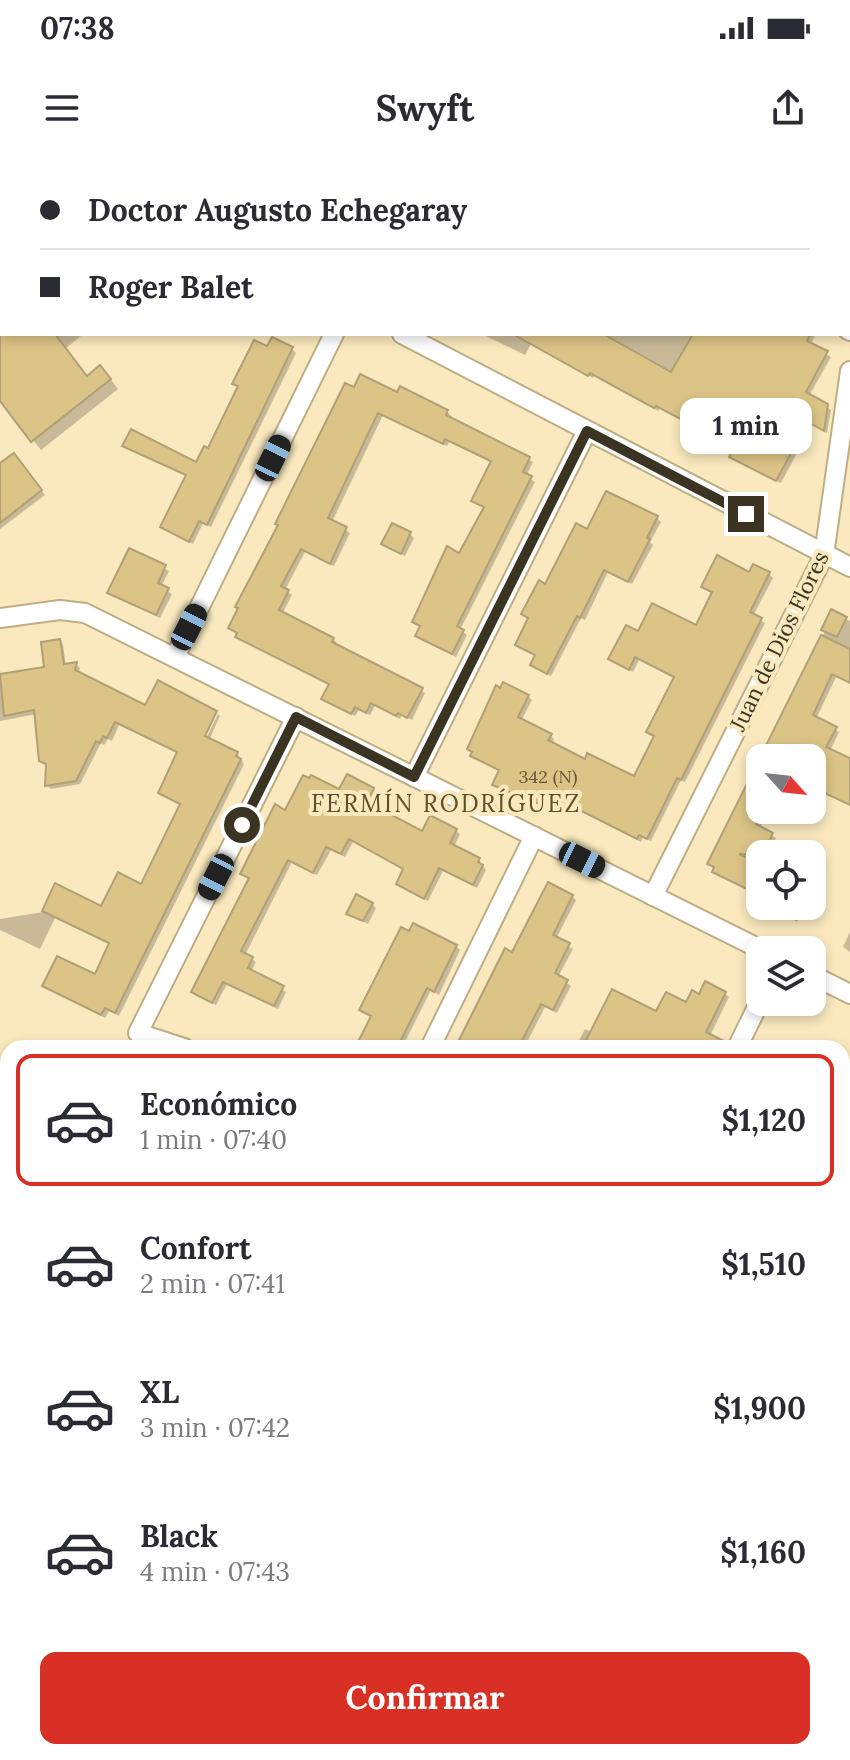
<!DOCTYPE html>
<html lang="es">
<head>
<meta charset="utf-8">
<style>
  body { margin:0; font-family:Lora,serif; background:#f7f7f7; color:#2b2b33; height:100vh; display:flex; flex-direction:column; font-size:30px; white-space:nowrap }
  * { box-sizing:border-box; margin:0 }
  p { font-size:26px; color:#7c7c81 }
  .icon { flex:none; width:44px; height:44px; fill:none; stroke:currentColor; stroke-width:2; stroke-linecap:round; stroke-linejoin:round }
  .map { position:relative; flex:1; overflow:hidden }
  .panel { position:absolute; left:0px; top:880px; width:850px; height:720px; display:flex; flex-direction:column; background:#fff; border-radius:24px 24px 0 0; box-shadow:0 4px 12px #0003 }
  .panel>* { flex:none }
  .banner { position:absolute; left:0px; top:0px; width:850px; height:176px; box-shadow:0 4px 12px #0003; display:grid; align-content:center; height:176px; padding:0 40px; background:#fff }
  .needle { width:52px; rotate:117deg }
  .controls { position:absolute; left:746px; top:584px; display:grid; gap:16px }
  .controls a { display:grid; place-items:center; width:80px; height:80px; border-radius:16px; background:#fff; box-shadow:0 4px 12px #0003; font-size:40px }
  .end { position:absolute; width:36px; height:36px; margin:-18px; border:10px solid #3b3423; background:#fff; box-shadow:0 0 0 4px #fff }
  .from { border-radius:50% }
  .bubble { position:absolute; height:56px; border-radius:16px; background:#fff; box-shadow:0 4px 12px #0003; font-size:26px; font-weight:700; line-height:56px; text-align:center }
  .car { position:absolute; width:24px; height:48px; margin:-24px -12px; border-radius:10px; box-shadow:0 0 6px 2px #0007; background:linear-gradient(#222 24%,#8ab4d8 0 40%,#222 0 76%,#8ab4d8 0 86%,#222 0) }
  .banner b { display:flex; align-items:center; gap:28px; height:76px; font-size:30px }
  .banner b+b { border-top:2px solid #e1e1e2 }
  .banner i { width:20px; height:20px; background:#2b2b33 }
  ul { padding:14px 0 0; list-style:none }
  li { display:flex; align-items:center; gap:24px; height:132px; margin:0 16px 12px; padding:0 24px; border:4px solid transparent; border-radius:16px }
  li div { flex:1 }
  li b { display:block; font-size:30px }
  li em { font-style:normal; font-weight:700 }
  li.selected { border-color:#d93025 }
  li>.icon { width:72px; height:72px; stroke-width:1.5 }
  .cta { display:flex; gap:16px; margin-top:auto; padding:16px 40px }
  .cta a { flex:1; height:92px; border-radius:16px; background:#d93025; color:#fff; font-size:32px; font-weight:700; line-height:92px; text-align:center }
  .status { display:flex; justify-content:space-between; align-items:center; height:56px; padding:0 40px; background:#fff; direction:ltr }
  .status svg { height:22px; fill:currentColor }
  header { display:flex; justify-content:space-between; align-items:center; height:104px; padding:0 40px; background:#fff; font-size:36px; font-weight:700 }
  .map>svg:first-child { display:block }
  .shadow { fill:#0003 }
  .building { fill:#dcc487; stroke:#b0a077; stroke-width:2 }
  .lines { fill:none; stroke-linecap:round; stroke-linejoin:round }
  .lane-casing { stroke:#beae84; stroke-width:13 }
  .street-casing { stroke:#beae84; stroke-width:22 }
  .lane { stroke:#fff; stroke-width:9 }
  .street { stroke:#fff; stroke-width:18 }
  .route { stroke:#3b3423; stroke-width:10 }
  .labels { text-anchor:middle; stroke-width:8; stroke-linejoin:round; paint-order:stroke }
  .number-label { font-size:18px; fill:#63583c }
  .street-label { font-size:22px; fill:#3b3423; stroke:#fae9be }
  .neighbourhood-label { font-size:24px; letter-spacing:2px; fill:#5e4f29; stroke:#fae9be }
</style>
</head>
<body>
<div class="status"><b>07:38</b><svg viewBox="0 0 49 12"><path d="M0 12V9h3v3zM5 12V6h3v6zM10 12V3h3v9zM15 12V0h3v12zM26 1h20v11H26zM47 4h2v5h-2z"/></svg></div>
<header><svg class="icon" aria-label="menu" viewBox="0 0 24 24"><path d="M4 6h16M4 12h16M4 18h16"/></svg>Swyft<svg class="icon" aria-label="share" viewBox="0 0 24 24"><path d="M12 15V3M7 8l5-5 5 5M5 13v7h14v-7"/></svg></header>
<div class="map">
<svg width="850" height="1600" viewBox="0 0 850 1600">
  <rect width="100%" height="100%" fill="#fae9be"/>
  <g class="shadow">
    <path d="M463,0h35l-36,2z"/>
    <path d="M680,0h36l-38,2z"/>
    <path d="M842,0h8l-2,69v-67h-8z"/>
    <path d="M2,62v112h78l1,2 -15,12 22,29h21l9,12 -77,61 -41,-52z"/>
    <path d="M482,174h334l-6,11 21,12 -22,39 22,14 -4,23 -15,-8 -31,58 -46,-23 -4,-4 4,-7 -75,-41 -2,3 -64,-35 -1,2 -62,-34 -6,11z"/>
    <path d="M268,189h24l4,4 -85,174 -8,-4 -10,21 -30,-17 24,-51 -63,-31 73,20 12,-14 30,-63 -5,-4z"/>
    <path d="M346,226l52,8 49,18 4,4 -2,3 84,43 -7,14 9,6 -75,148 7,5 -11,22 -35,-17 -4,-4 5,-9 -8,-5 46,-67 25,-46 -11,-8 18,-38 -43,-21 -2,4 -64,-31 -51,107 18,11 -16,33 -29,-14 -20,38 7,5 -10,19 51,25 4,4 -2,3 90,47 -13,27 -10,-5 -2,4 -25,-13 -5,9 -11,-5 -4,6 -31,-17 7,-14 -90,-45 39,-114z"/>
    <path d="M17,299l28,36 -45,34v-63z"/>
    <path d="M657,358l4,4 -11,20 3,3 -21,39 -24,-12 -23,48 -4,-2 -30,58 -14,-7 -4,-4 4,-9 -16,-8 9,-29 -6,-5 64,-82z"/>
    <path d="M410,374l4,4 -9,18 -22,-12z"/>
    <path d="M130,391l39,20 -8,16 11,7 -12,24 -51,-25z"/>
    <path d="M750,414h19l4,4 -20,38 12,7 -80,159 -4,-2 -30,61 -8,-4 -2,5 -89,-45 -5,10 -34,-14 -1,3 -18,-12 7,-13 -29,-16 56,-59 4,4 -11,21 29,14 4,4 -2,5 34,17 49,18 20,-42 -6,-5 27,-54 -37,-18 -6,12 -22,-13 28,-25 58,-6 17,-35 -11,-7z"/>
    <path d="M832,452l18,9v62l-14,-6 -20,42 23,13 -9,19 20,10v44l-28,-13 -10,21 -7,-3h7v-52h-50l63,-127z"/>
    <path d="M60,481l3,4 3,21 10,-2 4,4 -2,6 125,71 15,-31 2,2 -11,24 28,13 7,11 -125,252 -10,-5 -4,7 -61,-33 52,-9 15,-31 -56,-27 -15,31 -40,-19v-11l43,-7 13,-26 46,22 40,-22 40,-81 -22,-12 19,-40 -60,-28 -7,16 -4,-2 -4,6 -3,-2 -21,41 -29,5 -4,-4 1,-20 -7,-5 -4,-46 -37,7v5v-55l1,4 45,-7z"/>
    <path d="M760,602v48h8l-8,18 16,10 -8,16h-8v49l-4,-4 2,-4 -40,-19 -4,-4 2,-3 -6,-6z"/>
    <path d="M373,629l4,4 -7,14 53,27 8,-16 25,13 4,3 -6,13 24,12 8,11 -9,18 -34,-17 -15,30 -30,-17 7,-14 -52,-28 -8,15 -14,-7 -14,25 -25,-13 -47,93 11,7 -5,10 35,20 -8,17 -51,-25 -11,21 -19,-9 -4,-4 57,-113 -7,-6 43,-61 54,-20z"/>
    <path d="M812,730l8,4 2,3 -10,4z"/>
    <path d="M572,736l4,4 -20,39 17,10 -15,28 13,9 -14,27 -12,-6 -20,39 4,2h-72l56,-93z"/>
    <path d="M372,744l4,4 -8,16 -19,-10z"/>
    <path d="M766,746h39l-8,16z"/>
    <path d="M850,772v20l-7,-5z"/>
    <path d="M456,786l4,4 -21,45 -8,-5 -29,58h-42l13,-31z"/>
    <path d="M725,834l4,3 -19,39 5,12h-88l30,-34 30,-10 13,-7z"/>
    <path d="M585,869l15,7 1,12h-26z"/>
  </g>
  <g class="building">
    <path d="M0,174h55l32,42 13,-11 11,14 -80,63 -31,-41z"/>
    <path d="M513,174h90l68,38 22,-38h117l-3,7 21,10 -22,41 22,12 -4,27 -16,-9 -32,59 -47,-24 5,-10 -78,-41 -2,2 -64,-35 -2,3z"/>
    <path d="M272,177l21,10 -86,178 -8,-4 -10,21 -29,-15 26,-52 -64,-29 9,-17 65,33 8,-16 4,2 30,-62 -6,-2 22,-44 13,6z"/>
    <path d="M360,214l37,18 3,-6 48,24 -2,5 84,42 -7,15 9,4 -75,150 7,4 -12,24 -37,-18 5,-10 -8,-4 35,-76 12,7 25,-46 -13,-6 20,-40 -46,-22 -2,5 -65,-31 -50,105 19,9 -17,37 -29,-15 -20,37 8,4 -10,20 55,28 -2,4 91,46 -16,30 -9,-5 -2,3 -25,-13 -5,10 -11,-6 -4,7 -30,-15 8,-15 -94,-47 2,-4 -9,-5 10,-20 -3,-1 43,-82 -3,-1 70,-141 9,4z"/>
    <path d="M14,293l28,37 -42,33v-60z"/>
    <path d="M606,331l52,25 -11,22 3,1 -22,43 -24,-12 -24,48 -3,-2 -30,58 -17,-9 5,-10 -20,-10 13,-27 -7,-4 18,-34 6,4 31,-61 11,6z"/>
    <path d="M392,363l19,9 -10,22 -20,-10z"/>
    <path d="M129,388l37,17 -8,18 11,5 -13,27 -49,-22z"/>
    <path d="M717,395l32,17 4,-8 17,8 -20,40 12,6 -81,162 -4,-2 -30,61 -8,-4 -2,4 -89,-45 -6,11 -50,-20 7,-15 -29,-14 2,-4 -5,-3 29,-64 4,3 3,-6 26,13 -11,22 34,17 -4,6 37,19 2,-6 47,23 20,-40 -8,-4 28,-55 -39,-20 -6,13 -21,-11 18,-34 12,6 14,-28 44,22 16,-33 -11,-5z"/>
    <path d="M831,449l16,8 -10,20 -16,-7z"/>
    <path d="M821,475l29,14v34l-18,-9 -19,41 24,12 -11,20 24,11v47l-38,-18v-29h-52v58l-4,8 17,9 -10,21h-24l21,10 -13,25 -35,-17 2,-5 -7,-3z"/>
    <path d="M60,479l4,25 13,-2 -2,8 70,35 13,-25 59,31 -12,25 33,16 -2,4 5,3 -126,254 -10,-5 -4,7 -59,-29 15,-30 38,18 14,-31 -67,-32 13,-28 46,23 17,-34 23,12 39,-80 -22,-11 19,-41 -62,-30 -8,16 -4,-2 -3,7 -4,-2 -20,40 -31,5 1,-22 -7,-3 -5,-51 -30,6 -4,-42 44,-7 -3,-25z"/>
    <path d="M347,614l27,14 -7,14 55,29 8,-16 27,14 -7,14 30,15 -2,4 5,3 -10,20 -34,-17 -15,31 -28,-15 7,-15 -54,-30 -8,15 -15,-7 -13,26 -25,-13 -47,91 12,6 -5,11 36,18 -10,20 -51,-24 -11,21 -21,-11 58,-114 -9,-4 35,-70 10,6 18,-35 6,3 2,-3 28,14z"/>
    <path d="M548,722l25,13 -20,40 17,8 -15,30 13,7 -15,30 -12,-6 -23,44h-63l50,-100 7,4z"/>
    <path d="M356,734l17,9 -10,18 -17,-7z"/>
    <path d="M413,763l44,22 -23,47 -7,-4 -30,60h-42l16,-32 -12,-6 42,-83 8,4z"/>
    <path d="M705,821l21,11 -20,40 20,10 -1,6h-143l30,-59 44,22 10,-19 20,10 6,-12 7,4z"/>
  </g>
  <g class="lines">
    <defs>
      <path id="lane" d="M281,1600l5,-8"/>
      <g id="street">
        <path d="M69,0l4,2"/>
        <path d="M557,0l4,2"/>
        <path d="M420,2l1,-2"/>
        <path d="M630,2l1,-2"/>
        <path d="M848,170l2,1"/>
        <path d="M402,174l448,233"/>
        <path d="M0,458l60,-8 25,3 677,337"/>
        <path d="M175,497l159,-323"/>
        <path d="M414,617l173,-346"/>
        <path d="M653,736l171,-341 26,-184"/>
        <path d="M812,815l38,19"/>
        <path d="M184,888l-46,-15 158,-316"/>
        <path d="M430,888l104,-212"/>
        <path d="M737,888l23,-47"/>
      </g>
    </defs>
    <use href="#lane" class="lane-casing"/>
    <use href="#street" class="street-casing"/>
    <use href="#lane" class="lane"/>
    <use href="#street" class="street"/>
  </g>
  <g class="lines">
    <path class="route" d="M242,665l54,-108 118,60 173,-346 159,83"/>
  </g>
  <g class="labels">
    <g class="number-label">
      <text x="548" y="623">342 (N)</text>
    </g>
    <g class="street-label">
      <text transform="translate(779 481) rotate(-64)" y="8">Juan de Dios Flores</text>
    </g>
    <g class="neighbourhood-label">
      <text x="446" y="652">FERMÍN RODRÍGUEZ</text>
    </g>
  </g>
</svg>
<div class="controls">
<a><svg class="needle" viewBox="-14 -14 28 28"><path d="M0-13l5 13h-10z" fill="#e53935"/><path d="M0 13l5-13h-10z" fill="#7c7c81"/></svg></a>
<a><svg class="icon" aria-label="locate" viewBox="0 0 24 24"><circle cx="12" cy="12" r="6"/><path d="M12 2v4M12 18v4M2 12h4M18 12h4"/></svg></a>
<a><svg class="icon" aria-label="layers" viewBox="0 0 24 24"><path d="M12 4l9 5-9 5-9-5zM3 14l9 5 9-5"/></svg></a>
</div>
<i class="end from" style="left:242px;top:665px"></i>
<i class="end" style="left:746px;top:354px"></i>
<div class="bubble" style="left:680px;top:238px;width:132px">1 min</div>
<i class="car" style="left:273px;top:298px;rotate:26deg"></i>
<i class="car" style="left:189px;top:467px;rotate:27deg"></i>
<i class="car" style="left:582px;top:700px;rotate:116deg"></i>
<i class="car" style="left:216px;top:717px;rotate:207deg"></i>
<div class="banner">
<b><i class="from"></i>Doctor Augusto Echegaray</b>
<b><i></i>Roger Balet</b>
</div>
<section class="panel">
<ul>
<li class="selected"><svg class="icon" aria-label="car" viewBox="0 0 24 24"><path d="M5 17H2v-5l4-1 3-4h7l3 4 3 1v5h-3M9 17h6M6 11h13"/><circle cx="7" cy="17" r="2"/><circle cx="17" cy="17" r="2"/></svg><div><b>Económico</b><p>1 min · 07:40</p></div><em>$1,120</em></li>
<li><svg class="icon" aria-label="car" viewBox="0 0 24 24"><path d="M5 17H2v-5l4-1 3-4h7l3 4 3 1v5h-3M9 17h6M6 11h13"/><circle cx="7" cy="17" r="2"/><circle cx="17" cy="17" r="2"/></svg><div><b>Confort</b><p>2 min · 07:41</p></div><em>$1,510</em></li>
<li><svg class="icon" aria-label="car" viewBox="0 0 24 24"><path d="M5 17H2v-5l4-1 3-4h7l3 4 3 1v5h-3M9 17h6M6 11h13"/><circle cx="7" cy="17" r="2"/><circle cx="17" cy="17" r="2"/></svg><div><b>XL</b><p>3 min · 07:42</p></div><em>$1,900</em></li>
<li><svg class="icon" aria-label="car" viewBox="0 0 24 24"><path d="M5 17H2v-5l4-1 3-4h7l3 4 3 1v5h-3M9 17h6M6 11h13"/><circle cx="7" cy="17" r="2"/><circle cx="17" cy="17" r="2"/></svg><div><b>Black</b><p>4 min · 07:43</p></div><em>$1,160</em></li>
</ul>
<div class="cta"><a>Confirmar</a></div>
</section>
</div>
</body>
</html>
